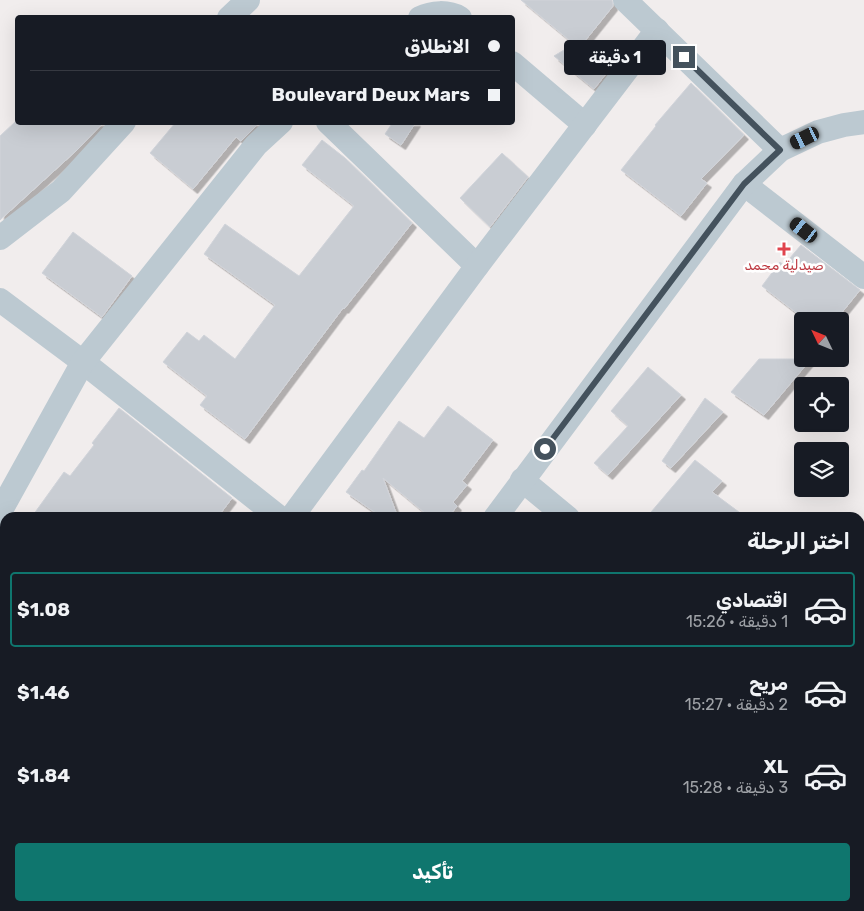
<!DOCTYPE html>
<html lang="ar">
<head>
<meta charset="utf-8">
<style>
  body { margin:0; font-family:Rubik,"Noto Sans Arabic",sans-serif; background:#20242c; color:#f1f3f6; direction:rtl; height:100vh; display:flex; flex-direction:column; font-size:19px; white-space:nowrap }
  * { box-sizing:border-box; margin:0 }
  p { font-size:16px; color:#9ea1a6 }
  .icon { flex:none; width:28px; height:28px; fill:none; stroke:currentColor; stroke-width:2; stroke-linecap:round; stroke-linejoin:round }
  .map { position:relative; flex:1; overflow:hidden; direction:ltr }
  .sheet { position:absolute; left:0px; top:512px; width:865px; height:399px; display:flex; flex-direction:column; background:#171b24; border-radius:15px 15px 0 0; box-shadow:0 5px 20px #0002; direction:rtl }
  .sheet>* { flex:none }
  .guide { position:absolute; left:15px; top:15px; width:500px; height:110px; border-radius:5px; box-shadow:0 5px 20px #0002; direction:rtl; display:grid; align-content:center; height:110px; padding:0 15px; background:#171b24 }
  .needle { width:32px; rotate:313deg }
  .controls { position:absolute; left:794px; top:312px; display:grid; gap:10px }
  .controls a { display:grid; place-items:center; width:55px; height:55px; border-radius:5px; background:#171b24; box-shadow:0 5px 20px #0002; font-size:25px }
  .end { position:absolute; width:22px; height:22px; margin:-11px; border:6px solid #44525d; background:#fff; box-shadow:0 0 0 2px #fff }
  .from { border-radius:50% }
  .bubble { position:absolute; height:35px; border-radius:5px; background:#171b24; box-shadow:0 5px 20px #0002; font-size:16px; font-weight:700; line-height:35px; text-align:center; direction:rtl }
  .car { position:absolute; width:15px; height:30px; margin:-15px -8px; border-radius:6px; box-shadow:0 0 4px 1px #0007; background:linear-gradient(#222 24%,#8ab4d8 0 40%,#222 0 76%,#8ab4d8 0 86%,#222 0) }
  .guide b { display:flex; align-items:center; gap:18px; height:48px; font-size:19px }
  .guide b+b { border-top:1px solid #363941 }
  .guide i { width:12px; height:12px; background:#f1f3f6 }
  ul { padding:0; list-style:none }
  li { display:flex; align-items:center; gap:15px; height:75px; margin:0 10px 8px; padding:0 5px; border:2px solid transparent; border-radius:5px }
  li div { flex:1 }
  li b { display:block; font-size:19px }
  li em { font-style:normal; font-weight:700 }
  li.selected { border-color:#0f766e }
  li>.icon { width:45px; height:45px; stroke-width:1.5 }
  h2 { padding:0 15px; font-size:22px; line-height:60px }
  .primary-button { display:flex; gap:10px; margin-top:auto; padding:10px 15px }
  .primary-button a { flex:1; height:58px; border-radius:5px; background:#0f766e; color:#fff; font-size:20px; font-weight:700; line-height:58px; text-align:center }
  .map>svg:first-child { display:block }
  .building { fill:#c9cdd3; stroke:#d1d4da; filter:url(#shadow) }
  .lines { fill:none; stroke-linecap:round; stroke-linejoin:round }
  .minor { stroke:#bcc9d1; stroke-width:24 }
  .route { stroke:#44525d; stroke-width:6 }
  .health-dot { fill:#e0444e; stroke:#fff; stroke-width:2 }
  .labels { text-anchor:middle; stroke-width:5; stroke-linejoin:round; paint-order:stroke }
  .health-label { font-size:14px; fill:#be3a42; stroke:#fff }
</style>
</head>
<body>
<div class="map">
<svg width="864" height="911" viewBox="0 0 864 911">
  <defs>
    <filter id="shadow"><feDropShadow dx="4.5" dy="4.5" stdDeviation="0" flood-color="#0004"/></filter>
  </defs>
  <rect width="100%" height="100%" fill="#f1eded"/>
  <g class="building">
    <path d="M521,0h91l1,6 -33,41 29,23 -15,19 -40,-33 20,-12z"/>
    <path d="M691,83l53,52 -43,44 6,4 -26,33 -60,-46 35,-44 -1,-1z"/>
    <path d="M15,122h89l-27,28 -77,70v-84z"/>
    <path d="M176,122h84l-19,19 -5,-4 -43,52 -43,-36z"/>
    <path d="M393,122h23l-15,23 -16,-11z"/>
    <path d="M322,140l23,18 67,65 -68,86 -1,-1 -98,131 -45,-34 7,-9 -44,-34 24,-30 12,9 5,-6 31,24 40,-54 -71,-51 21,-30 74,52 55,-70 -52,-41z"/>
    <path d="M502,153l26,24 -38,50 -30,-29z"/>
    <path d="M73,232l59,44 -30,41 -60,-44z"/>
    <path d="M801,245l59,45 -25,31h-28l-45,-35 18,-24 4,3z"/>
    <path d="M759,359h52l-47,56 -33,-23z"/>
    <path d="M648,367l33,28 -73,80 -14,-12 34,-37 -17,-15z"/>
    <path d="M705,398l18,14 -52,56 -9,-7z"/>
    <path d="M448,406l45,34 -31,41 5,4 -14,17 4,4 -9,12h-17l-48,-40 15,40h-15l-37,-26 16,-22 2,1 35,-50 25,17z"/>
    <path d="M119,408l113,90 -15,20h-186l33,-46 6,4 24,-31 -2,-2z"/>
    <path d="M695,460l27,21 -10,11 35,26h-101z"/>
  </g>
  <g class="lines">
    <g class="minor">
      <path d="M625,0l155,150"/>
      <path d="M229,18l19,-18"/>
      <path d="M420,18c12,-6 28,-7 40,0"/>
      <path d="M512,63l73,62"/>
      <path d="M328,122l149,144"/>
      <path d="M744,184l120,93"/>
      <path d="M0,238l61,-47 63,-69"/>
      <path d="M0,300l83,62 197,156"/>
      <path d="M522,480l46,38"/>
      <path d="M0,512l83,-150 173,-217 25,-23"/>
      <path d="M291,518l186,-252 180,-236"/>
      <path d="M495,518l249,-334 36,-34 38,-18 26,-7 20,-3"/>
      <path d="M0,534l5,4"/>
      <path d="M860,666l4,-5"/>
      <path d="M860,750l4,3"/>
      <path d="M0,768l5,-1"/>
      <path d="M217,906l6,5"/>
      <path d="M442,906l6,5"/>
      <path d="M602,906l6,5"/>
      <path d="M831,906l7,5"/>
      <path d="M190,911l3,-5"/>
      <path d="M391,911l3,-5"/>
    </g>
  </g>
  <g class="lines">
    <path class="route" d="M545,449l199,-265 36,-34 -96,-93"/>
  </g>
  <path class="health-dot" d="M781.5 241.5h5v5h5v5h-5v5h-5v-5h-5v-5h5z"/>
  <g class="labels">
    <g class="health-label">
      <text x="784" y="270">صيدلية محمد</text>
    </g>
  </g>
</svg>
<div class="controls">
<a><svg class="needle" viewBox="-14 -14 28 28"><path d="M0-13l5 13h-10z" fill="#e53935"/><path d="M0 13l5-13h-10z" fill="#9ea1a6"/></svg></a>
<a><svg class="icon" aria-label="locate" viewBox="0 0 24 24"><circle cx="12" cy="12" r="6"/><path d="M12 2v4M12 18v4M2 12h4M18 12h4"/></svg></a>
<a><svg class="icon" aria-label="layers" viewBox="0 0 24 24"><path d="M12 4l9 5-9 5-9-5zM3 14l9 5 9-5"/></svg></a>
</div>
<i class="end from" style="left:545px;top:449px"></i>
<i class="end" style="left:684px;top:57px"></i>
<div class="bubble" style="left:564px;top:40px;width:102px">1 دقيقة</div>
<i class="car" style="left:805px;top:138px;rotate:244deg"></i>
<i class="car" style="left:804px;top:230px;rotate:308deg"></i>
<div class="guide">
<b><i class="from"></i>الانطلاق</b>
<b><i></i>Boulevard Deux Mars</b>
</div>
<section class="sheet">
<h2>اختر الرحلة</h2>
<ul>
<li class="selected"><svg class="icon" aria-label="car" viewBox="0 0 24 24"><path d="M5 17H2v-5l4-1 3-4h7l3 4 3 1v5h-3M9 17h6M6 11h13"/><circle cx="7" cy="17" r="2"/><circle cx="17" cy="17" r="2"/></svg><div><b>اقتصادي</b><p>1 دقيقة · 15:26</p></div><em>$1.08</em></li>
<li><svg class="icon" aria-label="car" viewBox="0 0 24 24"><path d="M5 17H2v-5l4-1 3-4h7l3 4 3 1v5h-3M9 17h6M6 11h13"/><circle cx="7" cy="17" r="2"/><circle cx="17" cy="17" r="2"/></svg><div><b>مريح</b><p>2 دقيقة · 15:27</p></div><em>$1.46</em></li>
<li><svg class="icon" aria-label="car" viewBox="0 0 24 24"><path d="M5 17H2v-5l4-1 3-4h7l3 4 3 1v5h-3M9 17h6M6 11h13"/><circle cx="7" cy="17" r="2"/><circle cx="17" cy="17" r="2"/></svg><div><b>XL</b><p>3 دقيقة · 15:28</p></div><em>$1.84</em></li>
</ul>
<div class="primary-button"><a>تأكيد</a></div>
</section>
</div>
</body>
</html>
